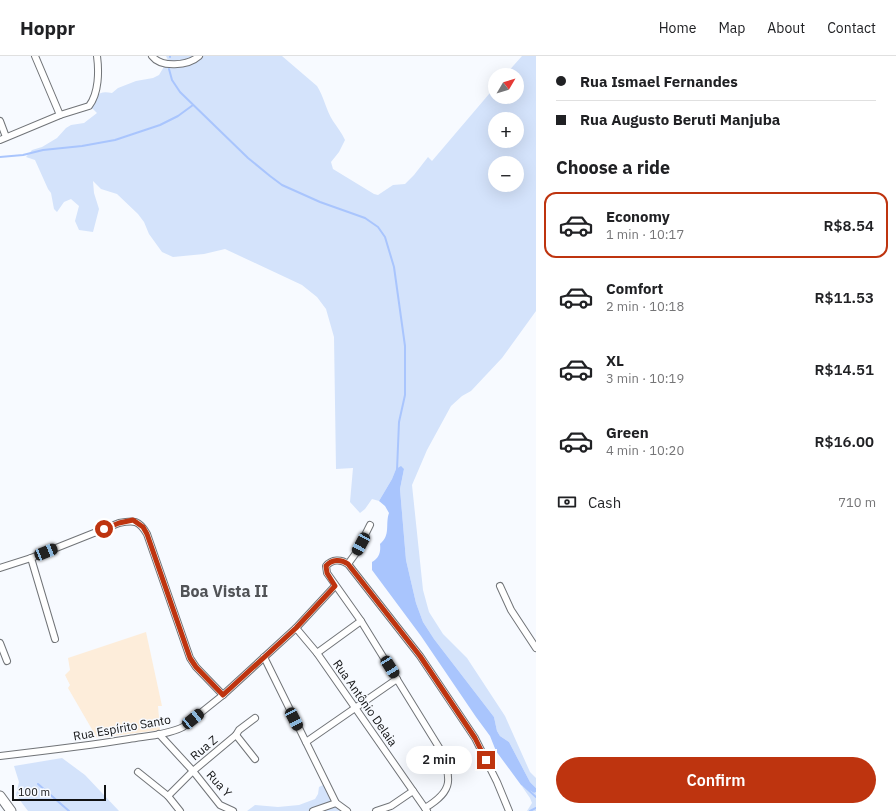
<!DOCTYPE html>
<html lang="en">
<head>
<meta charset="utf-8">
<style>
  body { margin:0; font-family:"IBM Plex Sans",sans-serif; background:#f2f2f2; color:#202124; height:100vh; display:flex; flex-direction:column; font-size:15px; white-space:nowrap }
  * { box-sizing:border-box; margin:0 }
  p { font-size:13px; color:#757577 }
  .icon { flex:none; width:22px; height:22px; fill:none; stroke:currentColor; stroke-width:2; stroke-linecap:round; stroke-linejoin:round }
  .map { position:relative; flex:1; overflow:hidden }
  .side { display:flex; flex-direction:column; background:#fff; width:360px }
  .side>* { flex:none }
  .hud { display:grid; align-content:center; height:88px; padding:0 20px; background:#fff }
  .needle { width:26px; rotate:52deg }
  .fabs { position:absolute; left:488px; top:12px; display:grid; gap:8px }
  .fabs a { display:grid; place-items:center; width:36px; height:36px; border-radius:50%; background:#fff; box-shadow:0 4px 16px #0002; font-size:20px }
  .scale { position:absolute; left:12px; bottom:10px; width:94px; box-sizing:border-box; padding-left:4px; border:2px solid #101112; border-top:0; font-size:11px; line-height:14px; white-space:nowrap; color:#101112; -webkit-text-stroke:3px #f7faff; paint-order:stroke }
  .end { position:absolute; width:18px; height:18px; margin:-9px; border:5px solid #be340f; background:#fff; box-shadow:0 0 0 2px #fff }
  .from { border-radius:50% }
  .bubble { position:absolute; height:28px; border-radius:14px; background:#fff; box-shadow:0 4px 16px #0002; font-size:13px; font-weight:600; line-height:28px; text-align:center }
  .car { position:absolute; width:12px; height:24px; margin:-12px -6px; border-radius:5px; box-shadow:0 0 3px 1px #0007; background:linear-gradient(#222 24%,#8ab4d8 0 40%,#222 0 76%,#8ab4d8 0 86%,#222 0) }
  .hud b { display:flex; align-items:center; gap:14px; height:38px; font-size:15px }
  .hud b+b { border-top:1px solid #e0e0e0 }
  .hud i { width:10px; height:10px; background:#202124 }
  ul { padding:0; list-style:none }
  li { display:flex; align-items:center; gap:12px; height:66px; margin:0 8px 6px; padding:0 12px; border:2px solid transparent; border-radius:12px }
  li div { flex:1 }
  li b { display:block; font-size:15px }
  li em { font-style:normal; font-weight:600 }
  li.current { border-color:#be340f }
  li>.icon { width:36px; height:36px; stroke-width:1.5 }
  h2 { padding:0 20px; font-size:18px; line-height:48px }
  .pay { display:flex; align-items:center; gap:10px; height:44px; padding:0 20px; font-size:15px }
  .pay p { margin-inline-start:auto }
  .cta { display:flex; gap:8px; margin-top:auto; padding:8px 20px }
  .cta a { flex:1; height:46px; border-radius:24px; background:#be340f; color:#fff; font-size:16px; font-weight:600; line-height:46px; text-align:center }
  header { display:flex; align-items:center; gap:24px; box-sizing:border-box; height:56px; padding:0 20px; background:#fff; border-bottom:1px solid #e0e0e0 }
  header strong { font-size:19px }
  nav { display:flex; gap:22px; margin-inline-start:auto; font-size:14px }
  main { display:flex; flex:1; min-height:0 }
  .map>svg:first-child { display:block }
  .education { fill:#fdedda }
  .green { fill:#d4e3fb; fill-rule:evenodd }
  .water { fill:#a9c5fd }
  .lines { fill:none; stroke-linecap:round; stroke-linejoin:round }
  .stream { stroke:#a9c5fd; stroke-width:2 }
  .minor-casing { stroke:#717478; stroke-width:8 }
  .primary-casing { stroke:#717478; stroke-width:11 }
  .minor { stroke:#fff; stroke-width:6 }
  .primary { stroke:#fff; stroke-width:9 }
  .route { stroke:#be340f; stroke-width:5 }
  .labels { text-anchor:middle; stroke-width:3; stroke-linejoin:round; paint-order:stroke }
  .street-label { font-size:12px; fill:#101112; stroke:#f7faff }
  .district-label { font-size:16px; font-weight:bold; fill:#515357; stroke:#f7faff }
</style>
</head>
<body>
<header>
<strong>Hoppr</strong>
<nav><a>Home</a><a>Map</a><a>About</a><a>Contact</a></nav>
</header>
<main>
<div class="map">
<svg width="536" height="755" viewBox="0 0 536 755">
  <rect width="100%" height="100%" fill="#f7faff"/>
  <path class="education" d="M146,576l16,74h-4l2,24 -63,8 -29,-50 2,-3 -5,-10 5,-5 -2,-12z"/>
  <g class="green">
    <path d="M166,0h116l35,30c7,11 9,24 16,35 4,6 9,12 12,19l-6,12 -8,10 2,7 41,25 4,1 15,-10 12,-1 9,-9 14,-18 4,4 63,-74v10h22v-22h-12l17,-19h14v255l-34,47 -31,33 -9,5 -11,10 -24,44 -15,35 11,105 6,22 14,22 24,24 38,58 25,56 6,6v10l-6,-6 -21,-40 -9,-6 -3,-5 -3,-14 -60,-78 -11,-17 -7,-19 -10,-43 -6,-71 4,-20h-8l-4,10 -13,22 -7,-2 -7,10 -5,4 -10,-11 3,-34 -17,1 -2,-132 -8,-28 -9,-12 -15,-12 -77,-36 -21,5 -31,3 -11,-5 -13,-18 -5,-12 -6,-8 -21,-20 -16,-5 -8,-8 1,12 5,16 -6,23 -14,-2 -4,-9 4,-15 -8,-7 -7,3 -7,10 -3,-3 -3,-16 -3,-4 -13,-29 -9,-3 6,-7 10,-3 15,-9 9,-10 5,-3 13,-2 13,-10 -7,-7c6,-10 8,-16 22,-13l6,-5 18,-7 17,-3 6,-3 9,-15zM495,63h22v22h-22zM495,107h22v22h-22z"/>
    <path d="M62,702l23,17 34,36h-91l-12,-16 3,-13 -5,-16z"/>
    <path d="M323,729h3l18,26h-97l8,-6 23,2 21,-2 16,-6 3,-5 1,-7z"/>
    <path d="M521,729l13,8 2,-1v19h-9l5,-8 -2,-5z"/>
  </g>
  <path class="water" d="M401,410l3,3 -4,20 6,71 10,43 7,19 11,17 60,78 3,14 3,5 9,6 21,40 6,6v4l-2,1 -13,-8 -25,-34 -6,-15 -14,-19 -55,-81 -49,-66v-8c7,-4 9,-10 8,-18 11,-9 5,-20 9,-31l-4,-7 -6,-5 13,-22 4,-10z"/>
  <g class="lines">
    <g class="stream">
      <path d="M170,1v-1"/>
      <path d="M169,13l3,11 8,12 68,66 22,18 12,9 38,17 45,16 13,9 7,10 9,30 11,79v49l-6,27 -2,48"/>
      <path d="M0,101l23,-2 20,-5 39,-4 33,-6 45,-15 18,-9 15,-11"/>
      <path d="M38,728l31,27"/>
      <path d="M524,730l12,11"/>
      <path d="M530,755l6,-3"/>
    </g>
    <defs>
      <g id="minor">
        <path d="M35,0l25,59"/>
        <path d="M152,0c9,12 36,10 47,0"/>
        <path d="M0,65l6,16"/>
        <path d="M0,84l60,-25 29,-9c10,-13 10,-35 8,-50"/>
        <path d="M31,502l24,81"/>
        <path d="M348,508l8,-11 14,-28"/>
        <path d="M0,512l31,-10 88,-35c15,-3 20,-3 28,11l43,124 6,9 27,28"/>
        <path d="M500,530l11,24 25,38"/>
        <path d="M296,572l21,25 110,158"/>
        <path d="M0,587l7,18"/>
        <path d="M317,597l44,-32"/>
        <path d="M264,601l72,146 11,8"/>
        <path d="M159,678l34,37 27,34 13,6"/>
        <path d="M236,679l19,24"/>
        <path d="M306,686l91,-63"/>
        <path d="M0,700c43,-5 86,-10 129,-17 17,-3 38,-4 54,-12l40,-32 73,-67 39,-42"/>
        <path d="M138,716l30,24 12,15"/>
        <path d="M168,740l25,-25 43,-36 3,-5 16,-12"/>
        <path d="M425,752c30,-18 26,-29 15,-59l-79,-128 -34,-48 -1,-7c6,-7 15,-7 22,-2l72,92 55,82 22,44 12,29"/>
        <path d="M313,755l23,-8"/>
        <path d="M376,755l15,-5 22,-15"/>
      </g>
      <path id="primary" d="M0,740l11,15"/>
    </defs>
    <use href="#minor" class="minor-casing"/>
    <use href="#primary" class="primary-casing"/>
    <use href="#minor" class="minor"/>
    <use href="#primary" class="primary"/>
  </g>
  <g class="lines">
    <path class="route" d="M104,473l15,-6 14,-3 10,7 4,7 43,124 6,9 27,28 73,-67 39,-42 -8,-13 -1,-7c6,-7 15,-7 22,-2l72,92 55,82 11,22"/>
  </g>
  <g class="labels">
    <g class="street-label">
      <text transform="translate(365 647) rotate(55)" y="4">Rua Antônio Delaia</text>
      <text transform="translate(122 672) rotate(-10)" y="4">Rua Espírito Santo</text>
      <text transform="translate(204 692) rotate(-40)" y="4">Rua Z</text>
      <text transform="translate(219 728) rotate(48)" y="4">Rua Y</text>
    </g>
    <g class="district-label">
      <text x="224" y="541">Boa Vista II</text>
    </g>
  </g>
</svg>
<div class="fabs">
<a><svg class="needle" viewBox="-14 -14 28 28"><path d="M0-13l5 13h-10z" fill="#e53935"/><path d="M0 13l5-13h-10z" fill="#757577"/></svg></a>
<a>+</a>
<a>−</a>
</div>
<div class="scale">100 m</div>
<i class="end from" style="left:104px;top:473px"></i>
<i class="end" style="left:486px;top:704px"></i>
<div class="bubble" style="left:406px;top:690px;width:66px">2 min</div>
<i class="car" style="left:361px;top:488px;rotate:208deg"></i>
<i class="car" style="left:46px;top:496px;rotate:68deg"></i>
<i class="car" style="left:390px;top:611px;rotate:148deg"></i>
<i class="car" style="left:193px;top:663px;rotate:51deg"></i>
<i class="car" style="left:294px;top:663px;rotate:153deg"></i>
</div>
<section class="side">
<div class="hud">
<b><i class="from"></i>Rua Ismael Fernandes</b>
<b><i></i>Rua Augusto Beruti Manjuba</b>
</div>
<h2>Choose a ride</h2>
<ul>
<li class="current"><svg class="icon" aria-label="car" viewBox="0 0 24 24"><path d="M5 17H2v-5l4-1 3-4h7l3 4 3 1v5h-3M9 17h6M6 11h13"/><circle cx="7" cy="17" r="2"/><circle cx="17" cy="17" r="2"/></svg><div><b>Economy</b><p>1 min · 10:17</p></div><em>R$8.54</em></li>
<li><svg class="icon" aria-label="car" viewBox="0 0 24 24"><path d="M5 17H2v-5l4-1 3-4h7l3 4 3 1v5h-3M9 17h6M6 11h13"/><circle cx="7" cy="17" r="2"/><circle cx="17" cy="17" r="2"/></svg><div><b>Comfort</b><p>2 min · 10:18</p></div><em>R$11.53</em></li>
<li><svg class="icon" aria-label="car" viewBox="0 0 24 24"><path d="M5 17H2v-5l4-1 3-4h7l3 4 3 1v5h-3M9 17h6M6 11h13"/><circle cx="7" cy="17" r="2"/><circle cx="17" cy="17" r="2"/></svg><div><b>XL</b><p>3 min · 10:19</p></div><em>R$14.51</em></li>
<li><svg class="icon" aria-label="car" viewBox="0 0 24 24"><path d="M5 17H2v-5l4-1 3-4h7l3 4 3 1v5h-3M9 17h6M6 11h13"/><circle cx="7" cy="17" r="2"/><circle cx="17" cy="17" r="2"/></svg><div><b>Green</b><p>4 min · 10:20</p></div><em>R$16.00</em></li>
</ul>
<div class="pay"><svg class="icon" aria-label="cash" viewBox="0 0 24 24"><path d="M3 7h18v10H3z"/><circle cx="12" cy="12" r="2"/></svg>Cash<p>710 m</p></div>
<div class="cta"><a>Confirm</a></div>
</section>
</main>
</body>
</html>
